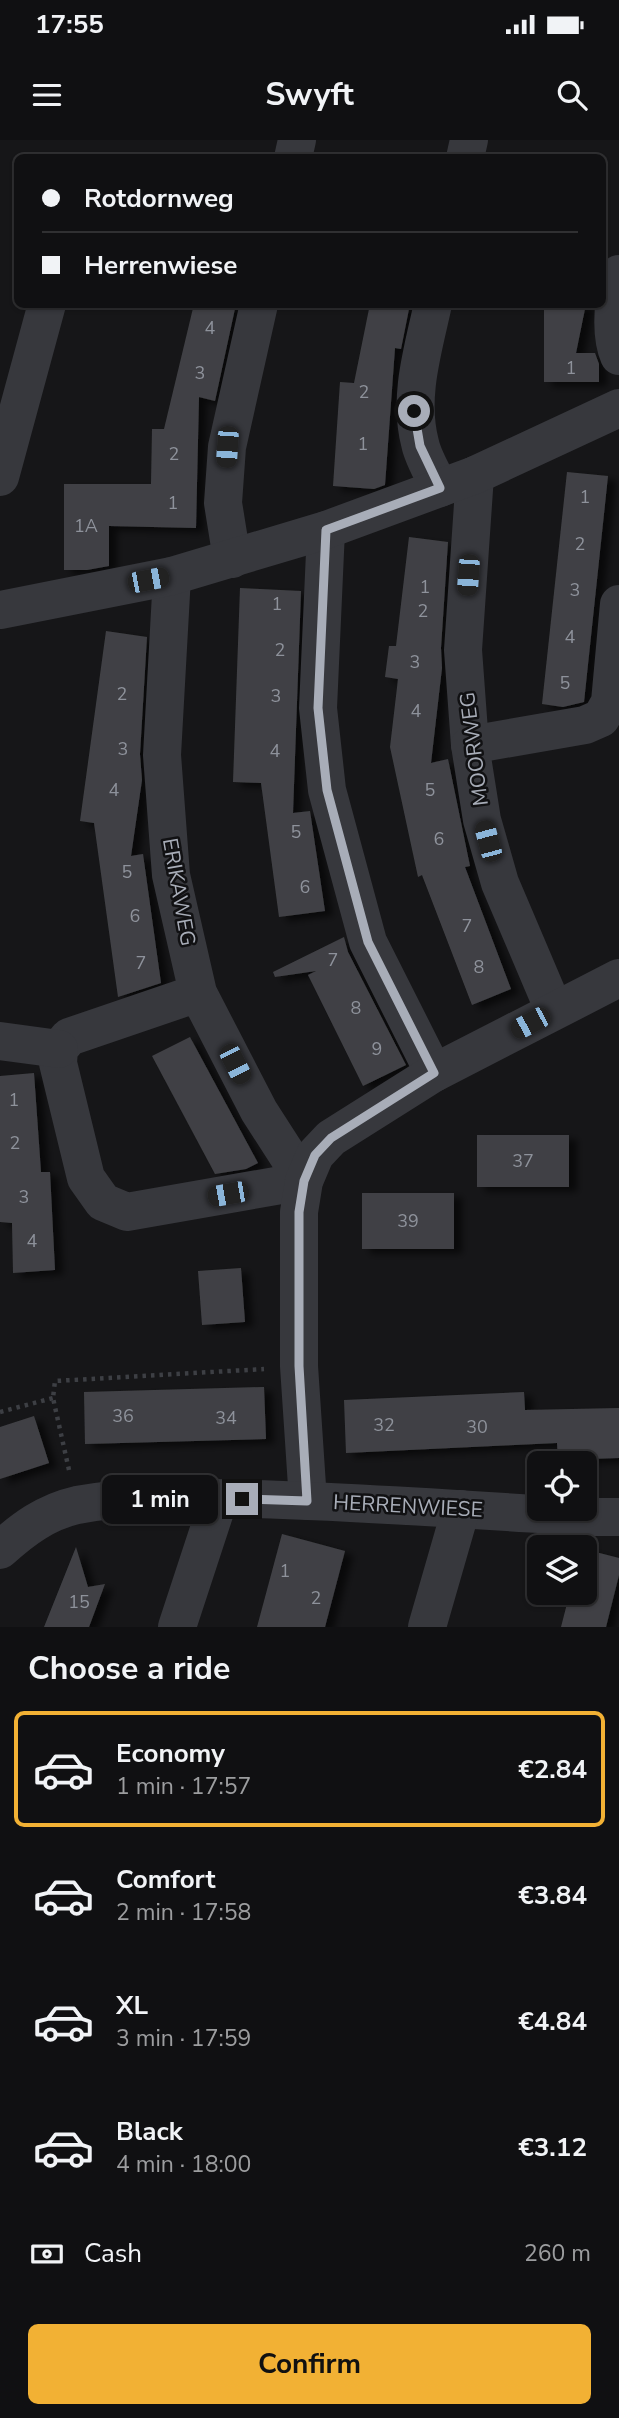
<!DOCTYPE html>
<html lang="en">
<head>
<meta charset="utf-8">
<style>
  body { margin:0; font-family:"Nunito Sans",sans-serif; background:#19191b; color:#f1f3f6; height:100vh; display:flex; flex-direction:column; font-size:26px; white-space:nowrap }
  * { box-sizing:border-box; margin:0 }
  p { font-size:23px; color:#9c9d9f }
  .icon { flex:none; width:38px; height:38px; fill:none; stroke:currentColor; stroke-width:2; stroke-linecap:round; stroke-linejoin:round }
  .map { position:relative; height:1487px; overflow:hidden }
  .side { display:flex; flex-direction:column; background:#101012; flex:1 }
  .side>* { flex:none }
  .hud { position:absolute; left:14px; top:14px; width:592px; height:154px; border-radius:10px; box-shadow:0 2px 5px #0004,0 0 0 2px #303032; display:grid; align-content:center; height:154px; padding:0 28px; background:#101012 }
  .fabs { position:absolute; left:527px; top:1311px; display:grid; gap:14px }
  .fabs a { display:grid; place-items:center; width:70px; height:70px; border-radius:10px; background:#101012; box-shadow:0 2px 5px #0004,0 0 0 2px #303032; font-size:35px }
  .end { position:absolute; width:32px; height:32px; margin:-16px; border:9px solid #a8adb8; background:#111; box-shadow:0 0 0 4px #111 }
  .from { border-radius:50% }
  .bubble { position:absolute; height:49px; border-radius:10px; background:#101012; box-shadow:0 2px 5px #0004,0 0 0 2px #303032; font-size:23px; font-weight:700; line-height:49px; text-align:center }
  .car { position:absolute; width:21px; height:42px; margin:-21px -10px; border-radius:9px; box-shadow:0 0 5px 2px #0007; background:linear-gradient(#222 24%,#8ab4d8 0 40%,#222 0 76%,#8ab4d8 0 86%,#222 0) }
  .hud b { display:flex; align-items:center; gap:24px; height:66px; font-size:26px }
  .hud b+b { border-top:2px solid #303032 }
  .hud i { width:18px; height:18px; background:#f1f3f6 }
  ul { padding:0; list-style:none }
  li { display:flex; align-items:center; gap:21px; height:116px; margin:0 14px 10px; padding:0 14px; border:4px solid transparent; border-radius:10px }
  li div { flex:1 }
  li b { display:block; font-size:26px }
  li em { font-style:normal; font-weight:700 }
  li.on { border-color:#f2b134 }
  li>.icon { width:63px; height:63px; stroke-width:1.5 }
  h2 { padding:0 28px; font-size:32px; line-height:84px }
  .pay { display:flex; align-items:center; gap:18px; height:77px; padding:0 28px; font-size:26px }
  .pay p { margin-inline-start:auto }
  .cta { display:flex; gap:14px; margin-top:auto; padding:14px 28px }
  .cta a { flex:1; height:80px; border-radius:10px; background:#f2b134; color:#111; font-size:28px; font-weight:700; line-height:80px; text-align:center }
  .status { display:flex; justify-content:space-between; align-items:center; height:49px; padding:0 35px; background:#101012; direction:ltr }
  .status svg { height:19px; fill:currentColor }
  header { display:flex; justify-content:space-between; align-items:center; height:91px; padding:0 28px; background:#101012; font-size:32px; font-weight:700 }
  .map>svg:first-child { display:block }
  .building { fill:#404145; filter:url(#shadow) }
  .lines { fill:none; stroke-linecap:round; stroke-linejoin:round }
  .path { stroke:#3d3f44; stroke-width:4.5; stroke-dasharray:3.5 5; stroke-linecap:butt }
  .minor { stroke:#37383d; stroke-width:38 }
  .route { stroke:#a8adb8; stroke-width:9 }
  .labels { text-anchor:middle; stroke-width:5; stroke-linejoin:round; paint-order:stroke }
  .number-label { font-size:18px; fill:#8e929b }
  .street-label { font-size:21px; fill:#a8adb8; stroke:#111113 }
</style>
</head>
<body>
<div class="status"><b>17:55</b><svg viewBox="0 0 49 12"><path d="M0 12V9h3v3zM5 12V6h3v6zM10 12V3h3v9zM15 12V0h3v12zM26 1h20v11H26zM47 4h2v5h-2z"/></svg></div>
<header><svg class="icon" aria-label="menu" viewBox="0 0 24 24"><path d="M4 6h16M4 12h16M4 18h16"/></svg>Swyft<svg class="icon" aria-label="search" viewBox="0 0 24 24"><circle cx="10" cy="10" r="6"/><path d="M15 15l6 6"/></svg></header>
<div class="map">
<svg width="619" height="1487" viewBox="0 0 619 1487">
  <defs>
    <filter id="shadow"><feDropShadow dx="8" dy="4.5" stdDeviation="3.5" flood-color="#0009"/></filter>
  </defs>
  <rect width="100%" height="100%" fill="#161618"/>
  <g class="building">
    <path d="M194,164h42l-21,97 -16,-4 -3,131 -87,-2v40l-22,4h-23v-86h87l1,-55h12z"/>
    <path d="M370,164h40l-9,45 -6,-1 -10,137 -11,4 -41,-3 7,-104 14,1z"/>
    <path d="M544,164h42l-10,49h19l4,11v18h-55z"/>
    <path d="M567,332l41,4 -24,226 -21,5 -21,-3z"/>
    <path d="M409,397l39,5 -7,106 1,20 -11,95 17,-4 22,107 -5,1 46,122 -39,16 -50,-130 -4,2 -28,-130 8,-68 -13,-2 4,-31h7z"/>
    <path d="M240,448l61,3 -8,222 17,-2 15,100 -46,6 -18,-134 -28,-1z"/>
    <path d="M106,491l41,6 -7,117 2,26 -11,76 12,-2 18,129 -43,14 -24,-174 -14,-2z"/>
    <path d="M344,797l4,15 58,113 -43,21 -55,-111 8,-4 -41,6 -2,-5z"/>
    <path d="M190,897l68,126 -12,6 -31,5 -63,-118z"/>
    <path d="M34,933l7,99h9l5,98 -42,3 -1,-50 -12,-1v-146z"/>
    <rect x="477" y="995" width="92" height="52"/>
    <rect x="362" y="1053" width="92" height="56"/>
    <path d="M241,1128l4,54 -43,3 -4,-54z"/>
    <path d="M264,1247l2,52 -181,5 -1,-52z"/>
    <path d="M524,1252l1,18 94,-2v50l-61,2 -1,-17 -211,10 -2,-53z"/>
    <path d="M34,1276l15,47 -49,16v-52z"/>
    <path d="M282,1394l63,17 -20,76h-68z"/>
    <path d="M76,1407l12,40 17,-3 -16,43h-45z"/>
    <path d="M584,1409l35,9v17l-13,52h-45l9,-35h14z"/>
  </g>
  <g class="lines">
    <g class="path">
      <path d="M0,1272l53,-14"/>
      <path d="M69,1330l-16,-72 2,-17 209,-12"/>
    </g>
    <g class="minor">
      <path d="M293,18l4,-18"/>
      <path d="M465,18l4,-18"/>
      <path d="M619,134c-5,24 -10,59 0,82"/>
      <path d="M433,164c-10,46 -25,93 -13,139 3,15 13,31 20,45"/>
      <path d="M475,335l-12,175 7,95 12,75 18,63 54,127"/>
      <path d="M0,337l47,-173"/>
      <path d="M326,390l-8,178 9,82 41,152 66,131"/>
      <path d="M232,419l-9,-56 4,-56 32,-143"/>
      <path d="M172,436l-10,179 9,120 27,118 61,118 45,70 -177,31 -24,-10 -17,-24 -28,-115 1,-14 10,-12 129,-44"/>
      <path d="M0,470l172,-34 154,-46 149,-55 144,-67"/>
      <path d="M470,605l115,-20 16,-7 9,-16 9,-98"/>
      <path d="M0,901l59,8"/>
      <path d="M308,1361l-9,-135v-154l5,-31 11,-26 16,-17 103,-65 185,-95"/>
      <path d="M0,1410c23,-21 46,-38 77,-45 57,-11 118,-7 176,-6 110,3 220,11 329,18h37"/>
      <path d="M177,1487l42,-128"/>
      <path d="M427,1487l34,-118"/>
    </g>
  </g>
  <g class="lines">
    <path class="route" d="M242,1359l65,2 -8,-135v-154l5,-31 11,-26 16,-17 103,-65 -66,-131 -41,-152 -9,-82 8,-178 114,-42 -20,-42 -6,-35"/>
  </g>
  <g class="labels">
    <g class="number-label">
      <text x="210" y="194">4</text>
      <text x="571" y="234">1</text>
      <text x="200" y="239">3</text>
      <text x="364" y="258">2</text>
      <text x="363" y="310">1</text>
      <text x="174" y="320">2</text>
      <text x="585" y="363">1</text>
      <text x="173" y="369">1</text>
      <text x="86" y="392">1A</text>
      <text x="580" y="410">2</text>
      <text x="425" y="453">1</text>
      <text x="575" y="456">3</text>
      <text x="277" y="470">1</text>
      <text x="423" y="477">2</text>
      <text x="570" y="503">4</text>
      <text x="280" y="516">2</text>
      <text x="415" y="528">3</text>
      <text x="565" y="549">5</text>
      <text x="122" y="560">2</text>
      <text x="276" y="562">3</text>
      <text x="416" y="577">4</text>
      <text x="123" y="615">3</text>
      <text x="275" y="617">4</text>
      <text x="114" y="656">4</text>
      <text x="430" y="656">5</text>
      <text x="296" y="698">5</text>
      <text x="439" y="705">6</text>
      <text x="127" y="738">5</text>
      <text x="305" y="753">6</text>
      <text x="135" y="782">6</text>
      <text x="467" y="792">7</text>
      <text x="333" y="826">7</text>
      <text x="141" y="829">7</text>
      <text x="479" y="833">8</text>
      <text x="356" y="874">8</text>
      <text x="377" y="915">9</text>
      <text x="14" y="966">1</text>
      <text x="15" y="1009">2</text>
      <text x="523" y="1027">37</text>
      <text x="24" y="1063">3</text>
      <text x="408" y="1087">39</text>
      <text x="32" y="1107">4</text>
      <text x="123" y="1282">36</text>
      <text x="226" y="1284">34</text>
      <text x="384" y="1291">32</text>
      <text x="477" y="1293">30</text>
      <text x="285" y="1437">1</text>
      <text x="316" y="1464">2</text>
      <text x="79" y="1468">15</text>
    </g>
    <g class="street-label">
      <text transform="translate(474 609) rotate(-97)" y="7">MOORWEG</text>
      <text transform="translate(179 752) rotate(80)" y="7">ERIKAWEG</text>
      <text transform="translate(408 1366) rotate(3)" y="7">HERRENWIESE</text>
    </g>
  </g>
</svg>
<div class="fabs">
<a><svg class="icon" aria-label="locate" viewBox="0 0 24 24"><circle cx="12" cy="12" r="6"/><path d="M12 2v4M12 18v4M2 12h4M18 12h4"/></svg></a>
<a><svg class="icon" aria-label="layers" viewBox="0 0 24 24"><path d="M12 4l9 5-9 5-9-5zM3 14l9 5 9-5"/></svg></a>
</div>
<i class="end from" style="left:414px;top:271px"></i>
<i class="end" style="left:242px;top:1359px"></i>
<div class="bubble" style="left:102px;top:1335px;width:116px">1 min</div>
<i class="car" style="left:227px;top:307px;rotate:184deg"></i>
<i class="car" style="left:468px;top:435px;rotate:184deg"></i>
<i class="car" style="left:148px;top:440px;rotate:79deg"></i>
<i class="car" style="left:488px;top:701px;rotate:345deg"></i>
<i class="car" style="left:530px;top:883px;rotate:242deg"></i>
<i class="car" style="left:235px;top:924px;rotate:153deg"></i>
<i class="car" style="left:228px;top:1054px;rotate:260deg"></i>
<div class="hud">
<b><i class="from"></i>Rotdornweg</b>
<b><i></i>Herrenwiese</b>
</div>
</div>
<section class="side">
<h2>Choose a ride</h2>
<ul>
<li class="on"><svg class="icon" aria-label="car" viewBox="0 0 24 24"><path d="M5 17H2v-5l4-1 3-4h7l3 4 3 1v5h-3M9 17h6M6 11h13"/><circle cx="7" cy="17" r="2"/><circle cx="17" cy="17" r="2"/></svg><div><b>Economy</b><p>1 min · 17:57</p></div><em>€2.84</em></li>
<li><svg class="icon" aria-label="car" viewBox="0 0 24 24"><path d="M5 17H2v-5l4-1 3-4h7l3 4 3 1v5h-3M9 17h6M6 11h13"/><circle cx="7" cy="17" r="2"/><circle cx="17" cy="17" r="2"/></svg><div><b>Comfort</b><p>2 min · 17:58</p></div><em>€3.84</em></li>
<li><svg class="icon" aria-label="car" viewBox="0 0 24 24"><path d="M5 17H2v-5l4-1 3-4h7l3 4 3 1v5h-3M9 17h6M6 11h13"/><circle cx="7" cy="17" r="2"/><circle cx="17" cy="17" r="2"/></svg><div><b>XL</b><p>3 min · 17:59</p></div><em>€4.84</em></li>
<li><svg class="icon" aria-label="car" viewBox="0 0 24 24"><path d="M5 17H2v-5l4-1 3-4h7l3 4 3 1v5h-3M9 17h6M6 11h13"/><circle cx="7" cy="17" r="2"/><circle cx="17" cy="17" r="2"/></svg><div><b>Black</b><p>4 min · 18:00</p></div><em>€3.12</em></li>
</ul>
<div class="pay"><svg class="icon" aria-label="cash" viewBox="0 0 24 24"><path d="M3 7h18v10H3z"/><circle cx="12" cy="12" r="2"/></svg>Cash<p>260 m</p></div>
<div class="cta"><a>Confirm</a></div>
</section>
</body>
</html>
